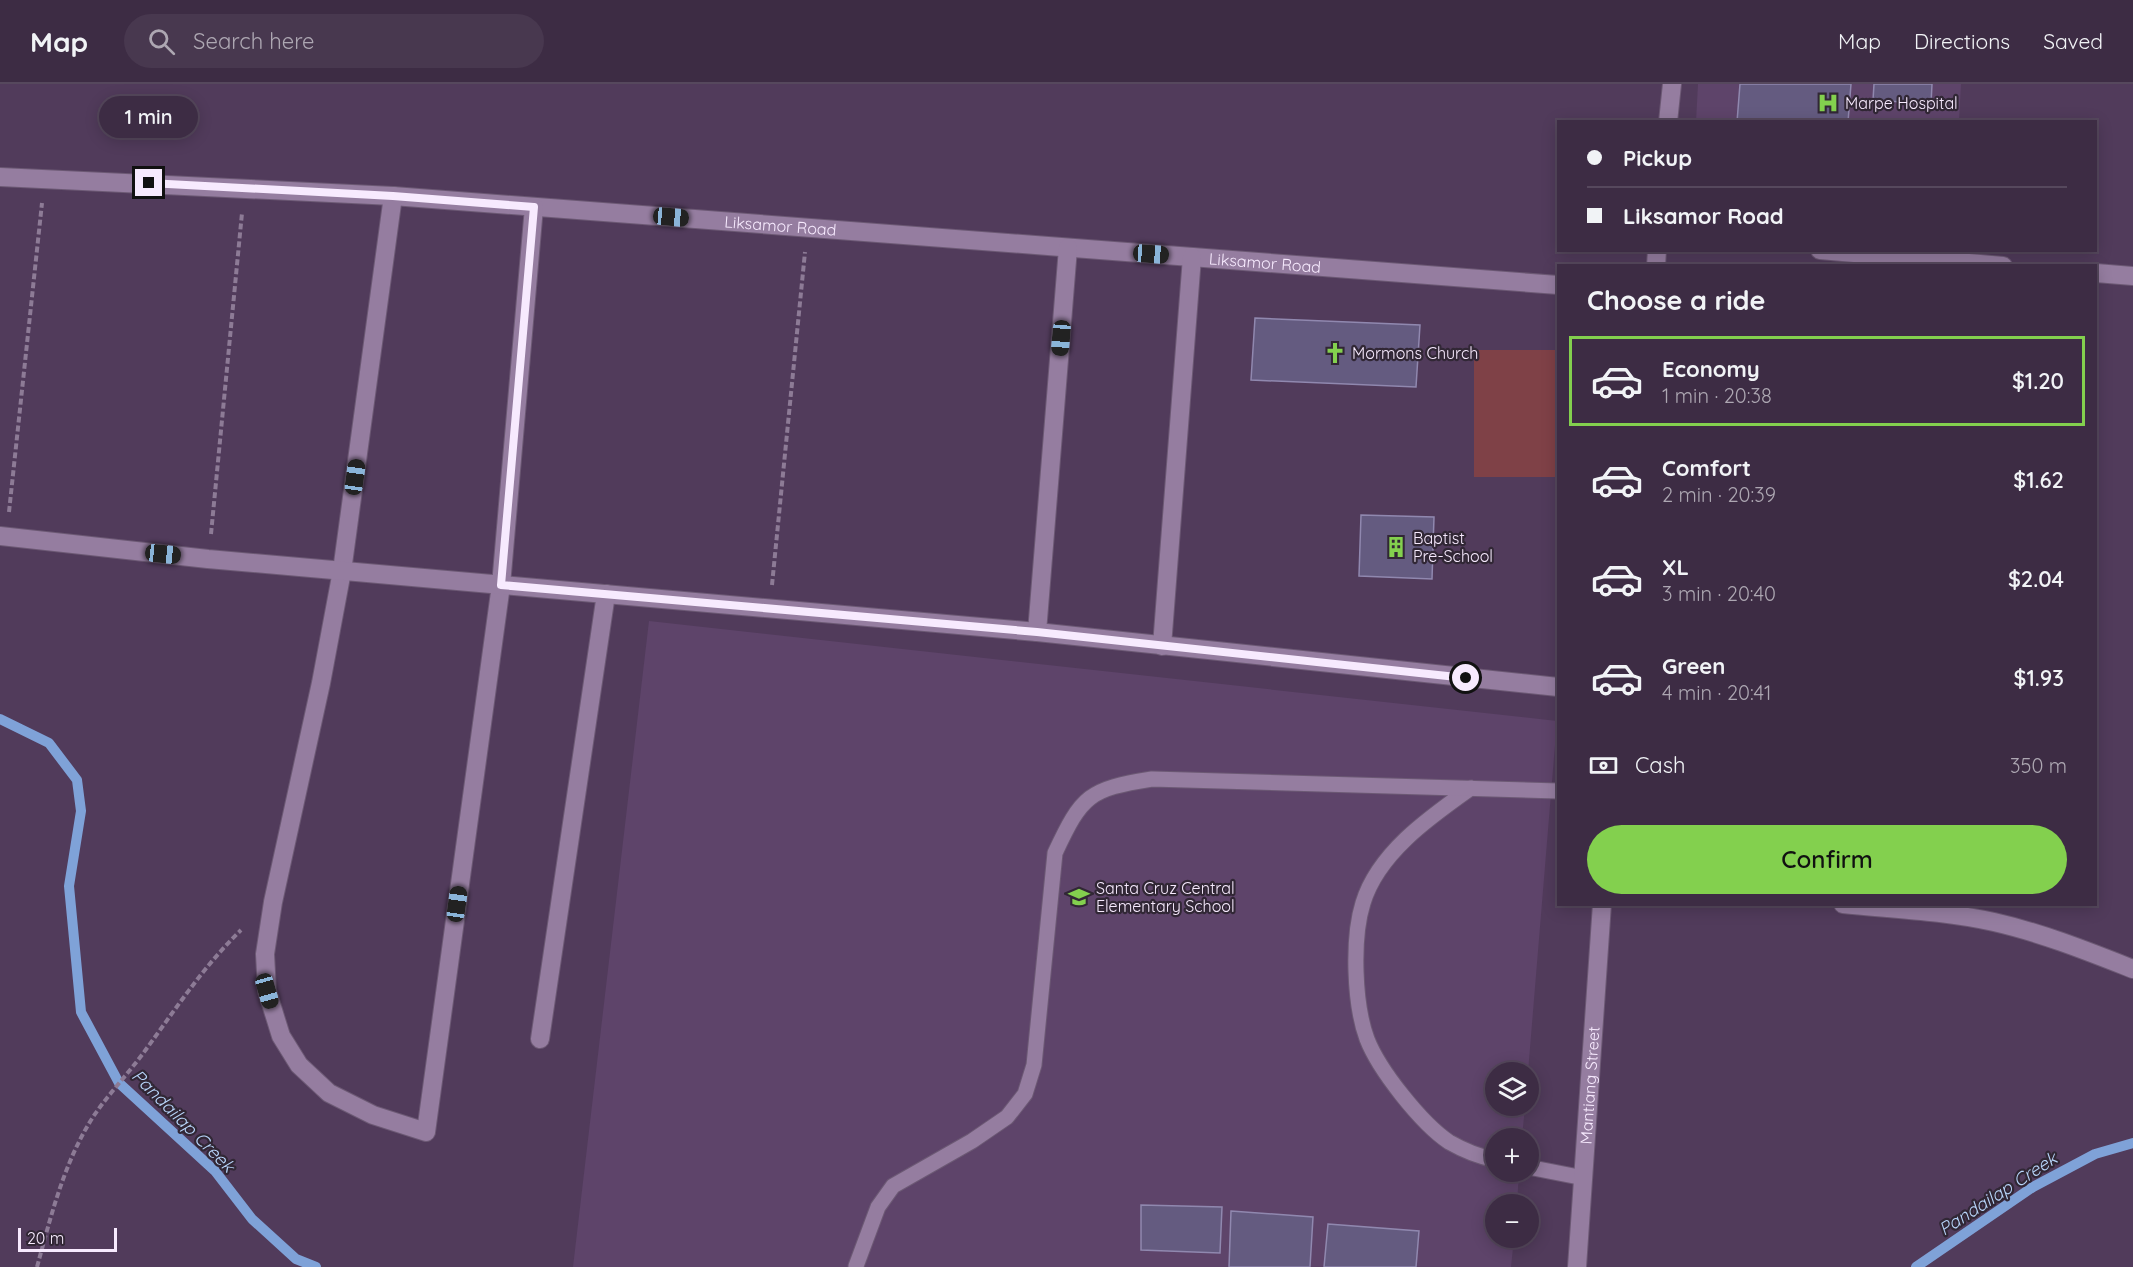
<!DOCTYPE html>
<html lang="en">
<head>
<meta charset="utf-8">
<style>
  body { margin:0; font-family:Quicksand,sans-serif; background:#48384f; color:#f1f3f6; height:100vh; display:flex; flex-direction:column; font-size:22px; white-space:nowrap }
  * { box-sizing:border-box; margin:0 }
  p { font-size:20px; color:#ada7b2 }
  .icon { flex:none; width:33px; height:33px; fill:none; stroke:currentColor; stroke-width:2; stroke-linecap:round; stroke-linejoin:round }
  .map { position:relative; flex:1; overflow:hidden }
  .drawer { position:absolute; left:1557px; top:180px; width:540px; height:642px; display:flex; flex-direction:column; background:#3d2c44; border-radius:0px; box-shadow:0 3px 15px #0003,0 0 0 2px #56485d }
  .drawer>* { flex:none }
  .guide { position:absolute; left:1557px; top:36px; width:540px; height:132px; border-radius:0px; box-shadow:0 3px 15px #0003,0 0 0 2px #56485d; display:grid; align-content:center; height:132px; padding:0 30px; background:#3d2c44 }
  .tools { position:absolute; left:1485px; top:978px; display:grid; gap:12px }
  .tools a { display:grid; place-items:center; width:54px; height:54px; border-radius:50%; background:#3d2c44; box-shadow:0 3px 15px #0003,0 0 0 2px #56485d; font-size:30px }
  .scale { position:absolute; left:18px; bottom:15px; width:99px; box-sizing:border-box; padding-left:6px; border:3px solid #f7eafe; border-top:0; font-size:16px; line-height:21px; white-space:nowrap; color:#f7eafe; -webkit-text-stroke:4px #312735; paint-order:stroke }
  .end { position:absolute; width:27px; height:27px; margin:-14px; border:8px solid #f7eafe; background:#111; box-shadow:0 0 0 3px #111 }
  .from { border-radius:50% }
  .bubble { position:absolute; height:42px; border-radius:21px; background:#3d2c44; box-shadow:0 3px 15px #0003,0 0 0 2px #56485d; font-size:20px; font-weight:600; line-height:42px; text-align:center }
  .car { position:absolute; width:18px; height:36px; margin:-18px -9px; border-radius:8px; box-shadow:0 0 4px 2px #0007; background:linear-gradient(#222 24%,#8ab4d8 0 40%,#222 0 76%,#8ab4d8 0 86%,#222 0) }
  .guide b { display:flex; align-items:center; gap:21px; height:57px; font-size:22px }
  .guide b+b { border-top:2px solid #56485d }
  .guide i { width:15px; height:15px; background:#f1f3f6 }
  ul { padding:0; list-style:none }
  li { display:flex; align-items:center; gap:18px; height:90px; margin:0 12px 9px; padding:0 18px; border:3px solid transparent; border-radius:0px }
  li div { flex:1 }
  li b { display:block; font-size:22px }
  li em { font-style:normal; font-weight:600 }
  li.current { border-color:#83d04e }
  li>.icon { width:54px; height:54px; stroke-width:1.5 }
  h2 { padding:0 30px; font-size:27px; line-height:72px }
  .pay { display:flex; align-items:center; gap:15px; height:66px; padding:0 30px; font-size:22px }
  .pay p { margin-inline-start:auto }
  .cta { display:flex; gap:12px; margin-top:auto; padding:12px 30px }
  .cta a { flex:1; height:69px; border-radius:36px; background:#83d04e; color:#111; font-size:24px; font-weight:600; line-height:69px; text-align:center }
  header { display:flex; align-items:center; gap:36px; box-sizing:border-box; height:84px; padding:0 30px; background:#3d2c44; border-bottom:2px solid #56485d }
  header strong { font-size:28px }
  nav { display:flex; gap:33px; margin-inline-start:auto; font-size:21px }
  .search { width:420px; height:54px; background:#48384f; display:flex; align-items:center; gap:15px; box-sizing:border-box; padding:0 21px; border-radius:33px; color:#ada7b2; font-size:22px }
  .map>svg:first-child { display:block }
  .built { fill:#5e446a }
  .green { fill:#7f4147 }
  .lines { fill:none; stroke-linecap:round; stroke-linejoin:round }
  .stream { stroke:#7fa2d8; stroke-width:10 }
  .building { fill:#645b80; stroke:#9088af; stroke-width:1.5 }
  .service-casing { stroke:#6c5974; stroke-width:17 }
  .minor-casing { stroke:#6c5974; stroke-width:20 }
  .tertiary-casing { stroke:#6c5974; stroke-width:20 }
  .path { stroke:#8d7b96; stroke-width:4; stroke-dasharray:6 3; stroke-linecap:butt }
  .service { stroke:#957da0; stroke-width:15 }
  .minor { stroke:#957da0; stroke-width:18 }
  .tertiary { stroke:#957da0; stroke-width:18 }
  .route { stroke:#f7eafe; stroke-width:8 }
  .labels { text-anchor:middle; stroke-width:4.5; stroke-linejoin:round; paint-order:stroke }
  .poi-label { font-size:16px; fill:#f7eafe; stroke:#312735; text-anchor:start }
  .street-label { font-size:16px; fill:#f7eafe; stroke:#312735 }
  .water-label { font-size:18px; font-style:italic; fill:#b8d5fa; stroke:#312735 }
</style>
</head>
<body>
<header>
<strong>Map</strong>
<div class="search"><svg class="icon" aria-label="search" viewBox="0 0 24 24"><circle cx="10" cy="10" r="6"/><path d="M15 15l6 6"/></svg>Search here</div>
<nav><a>Map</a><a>Directions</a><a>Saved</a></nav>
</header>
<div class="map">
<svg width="2133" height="1183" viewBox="0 0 2133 1183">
  <rect width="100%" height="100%" fill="#513b5b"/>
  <g class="built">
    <path d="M1698,0h263l-2,37 -263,1z"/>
    <path d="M649,537l908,100 -29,351h-32v34h29l-3,32h-26v34h23l-2,32h-21v34h18l-3,29h-938z"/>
  </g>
  <rect class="green" x="1474" y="266" width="84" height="127"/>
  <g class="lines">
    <g class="stream">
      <path d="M0,635l49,24 28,37 4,31 -12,75 12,126 38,71 96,88 37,48 44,40 20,8"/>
      <path d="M1916,1183l117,-80 62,-33 38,-11"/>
    </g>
  </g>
  <g class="building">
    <path d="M1740,0h111l-3,38h-111z"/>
    <path d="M1874,0h58l-1,20 -58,-4z"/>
    <path d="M1255,234l165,7 -4,62 -165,-7z"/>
    <path d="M1361,431l73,2 -2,62 -73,-3z"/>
    <path d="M1141,1121l81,2 -2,46 -79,-3z"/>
    <path d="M1231,1127l82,6 -3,50h-81z"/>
    <path d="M1328,1140l91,7 -3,36h-92z"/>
  </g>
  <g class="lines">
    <defs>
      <g id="service">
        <path d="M1471,704c-41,29 -93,65 -108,115 -11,35 -9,101 4,136 12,31 54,84 82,103 14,8 31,15 47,18"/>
        <path d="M1528,1083l56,11"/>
        <path d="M856,1182l22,-59 15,-21 79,-45 35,-24 18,-23 9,-29 21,-212c27,-58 34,-64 97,-74l406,12"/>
      </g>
      <g id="minor">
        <path id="s1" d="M0,93l393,19 1165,89"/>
        <path d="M393,112l-51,375 -21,112 -48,219 -8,52 2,37 14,45 18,29 30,28 44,22 53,17 75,-547 33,-378"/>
        <path d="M1820,166l183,16"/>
        <path d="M2096,189l37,3"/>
        <path d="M0,452l208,23 829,73 521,55"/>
        <path d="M1037,548l31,-384"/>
        <path d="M1162,562l30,-389"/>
        <path d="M1843,820c50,5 102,7 151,18 48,11 93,29 139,47"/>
        <path d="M540,955l66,-445"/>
      </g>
      <g id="tertiary">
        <path d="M1668,38l4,-38"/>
        <path d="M1656,182l1,-16"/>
        <path id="s2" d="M1577,1183l25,-363"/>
      </g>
    </defs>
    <use href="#service" class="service-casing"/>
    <use href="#minor" class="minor-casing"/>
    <use href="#tertiary" class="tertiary-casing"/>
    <g class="path">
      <path d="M9,428l33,-309"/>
      <path d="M211,450l31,-321"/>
      <path d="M772,501l33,-333"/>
      <path d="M37,1183c14,-51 27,-105 56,-150 16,-24 37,-45 54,-69 30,-41 57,-82 94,-118"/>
    </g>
    <use href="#service" class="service"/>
    <use href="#minor" class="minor"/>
    <use href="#tertiary" class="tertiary"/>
  </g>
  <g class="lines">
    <path class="route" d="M149,99l244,13 141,11 -33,378 536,47 429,46"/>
  </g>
  <defs>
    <symbol id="hospital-bare" viewBox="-9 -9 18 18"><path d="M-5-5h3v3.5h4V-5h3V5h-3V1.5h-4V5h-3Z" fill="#83d04e" stroke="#312735" stroke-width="2.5" paint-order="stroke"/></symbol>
    <symbol id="church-bare" viewBox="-9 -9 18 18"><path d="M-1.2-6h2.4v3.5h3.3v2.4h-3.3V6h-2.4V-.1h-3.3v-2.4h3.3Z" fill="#83d04e" stroke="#312735" stroke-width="2.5" paint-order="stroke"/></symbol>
    <symbol id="building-bare" viewBox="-9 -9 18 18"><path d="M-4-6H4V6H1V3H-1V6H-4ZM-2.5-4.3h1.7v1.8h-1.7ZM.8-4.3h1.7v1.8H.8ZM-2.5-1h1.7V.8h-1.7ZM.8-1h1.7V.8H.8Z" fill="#83d04e" stroke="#312735" stroke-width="2.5" paint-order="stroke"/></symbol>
    <symbol id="school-bare" viewBox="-9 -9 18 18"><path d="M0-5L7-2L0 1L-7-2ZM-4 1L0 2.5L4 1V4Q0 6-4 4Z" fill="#83d04e" stroke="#312735" stroke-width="2.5" paint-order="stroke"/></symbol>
  </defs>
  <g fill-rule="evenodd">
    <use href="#hospital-bare" x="1813" y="4" width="30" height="30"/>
    <use href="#church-bare" x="1320" y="254" width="30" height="30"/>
    <use href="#building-bare" x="1381" y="448" width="30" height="30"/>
    <use href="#school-bare" x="1064" y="798" width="30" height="30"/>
  </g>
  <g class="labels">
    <g class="poi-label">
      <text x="1845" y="25">Marpe Hospital</text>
      <text x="1352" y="275">Mormons Church</text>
      <text x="1413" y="460">Baptist<tspan x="1413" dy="18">Pre-School</tspan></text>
      <text x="1096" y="810">Santa Cruz Central<tspan x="1096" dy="18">Elementary School</tspan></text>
    </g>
    <g class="street-label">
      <text dy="6" stroke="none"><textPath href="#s1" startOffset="782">Liksamor Road</textPath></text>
      <text dy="6" stroke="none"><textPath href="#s1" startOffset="1268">Liksamor Road</textPath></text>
      <text dy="6" stroke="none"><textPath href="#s2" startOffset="182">Mantiang Street</textPath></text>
    </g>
    <g class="water-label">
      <text transform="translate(183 1037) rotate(45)" y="6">Pandailap Creek</text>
      <text transform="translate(1998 1110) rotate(-33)" y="6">Pandailap Creek</text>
    </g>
  </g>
</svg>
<div class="tools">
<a><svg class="icon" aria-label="layers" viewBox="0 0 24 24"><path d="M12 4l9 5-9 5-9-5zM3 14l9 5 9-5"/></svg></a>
<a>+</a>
<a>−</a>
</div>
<div class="scale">20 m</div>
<i class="end from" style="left:1466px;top:594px"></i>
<i class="end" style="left:149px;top:99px"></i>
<div class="bubble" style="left:99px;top:12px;width:99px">1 min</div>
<i class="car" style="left:671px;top:133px;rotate:95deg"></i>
<i class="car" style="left:1151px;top:170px;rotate:94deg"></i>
<i class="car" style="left:1061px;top:254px;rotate:185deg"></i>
<i class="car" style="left:355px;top:393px;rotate:8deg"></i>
<i class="car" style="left:163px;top:470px;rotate:96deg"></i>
<i class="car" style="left:457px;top:820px;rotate:8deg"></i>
<i class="car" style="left:267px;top:907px;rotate:164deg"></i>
<div class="guide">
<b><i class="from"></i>Pickup</b>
<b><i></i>Liksamor Road</b>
</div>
<section class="drawer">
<h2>Choose a ride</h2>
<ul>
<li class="current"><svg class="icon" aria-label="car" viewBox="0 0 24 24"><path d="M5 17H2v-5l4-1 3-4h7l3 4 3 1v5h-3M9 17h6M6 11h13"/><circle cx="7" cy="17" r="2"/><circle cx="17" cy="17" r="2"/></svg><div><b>Economy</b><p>1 min · 20:38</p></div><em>$1.20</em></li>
<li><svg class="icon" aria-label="car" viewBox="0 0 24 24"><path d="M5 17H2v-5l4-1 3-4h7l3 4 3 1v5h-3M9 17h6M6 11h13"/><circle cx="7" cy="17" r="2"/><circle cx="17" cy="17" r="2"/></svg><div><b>Comfort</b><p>2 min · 20:39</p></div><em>$1.62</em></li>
<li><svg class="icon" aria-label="car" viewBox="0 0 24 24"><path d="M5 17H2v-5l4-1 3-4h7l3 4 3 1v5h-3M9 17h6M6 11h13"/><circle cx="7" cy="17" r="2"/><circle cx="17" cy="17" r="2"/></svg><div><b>XL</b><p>3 min · 20:40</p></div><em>$2.04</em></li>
<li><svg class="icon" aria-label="car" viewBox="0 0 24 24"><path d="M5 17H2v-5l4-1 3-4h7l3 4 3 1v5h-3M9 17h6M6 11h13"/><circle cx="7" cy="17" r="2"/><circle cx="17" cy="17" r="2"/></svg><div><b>Green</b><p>4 min · 20:41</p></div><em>$1.93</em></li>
</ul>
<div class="pay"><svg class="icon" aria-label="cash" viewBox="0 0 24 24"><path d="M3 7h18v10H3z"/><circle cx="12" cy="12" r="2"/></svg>Cash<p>350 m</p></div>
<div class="cta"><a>Confirm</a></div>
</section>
</div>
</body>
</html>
